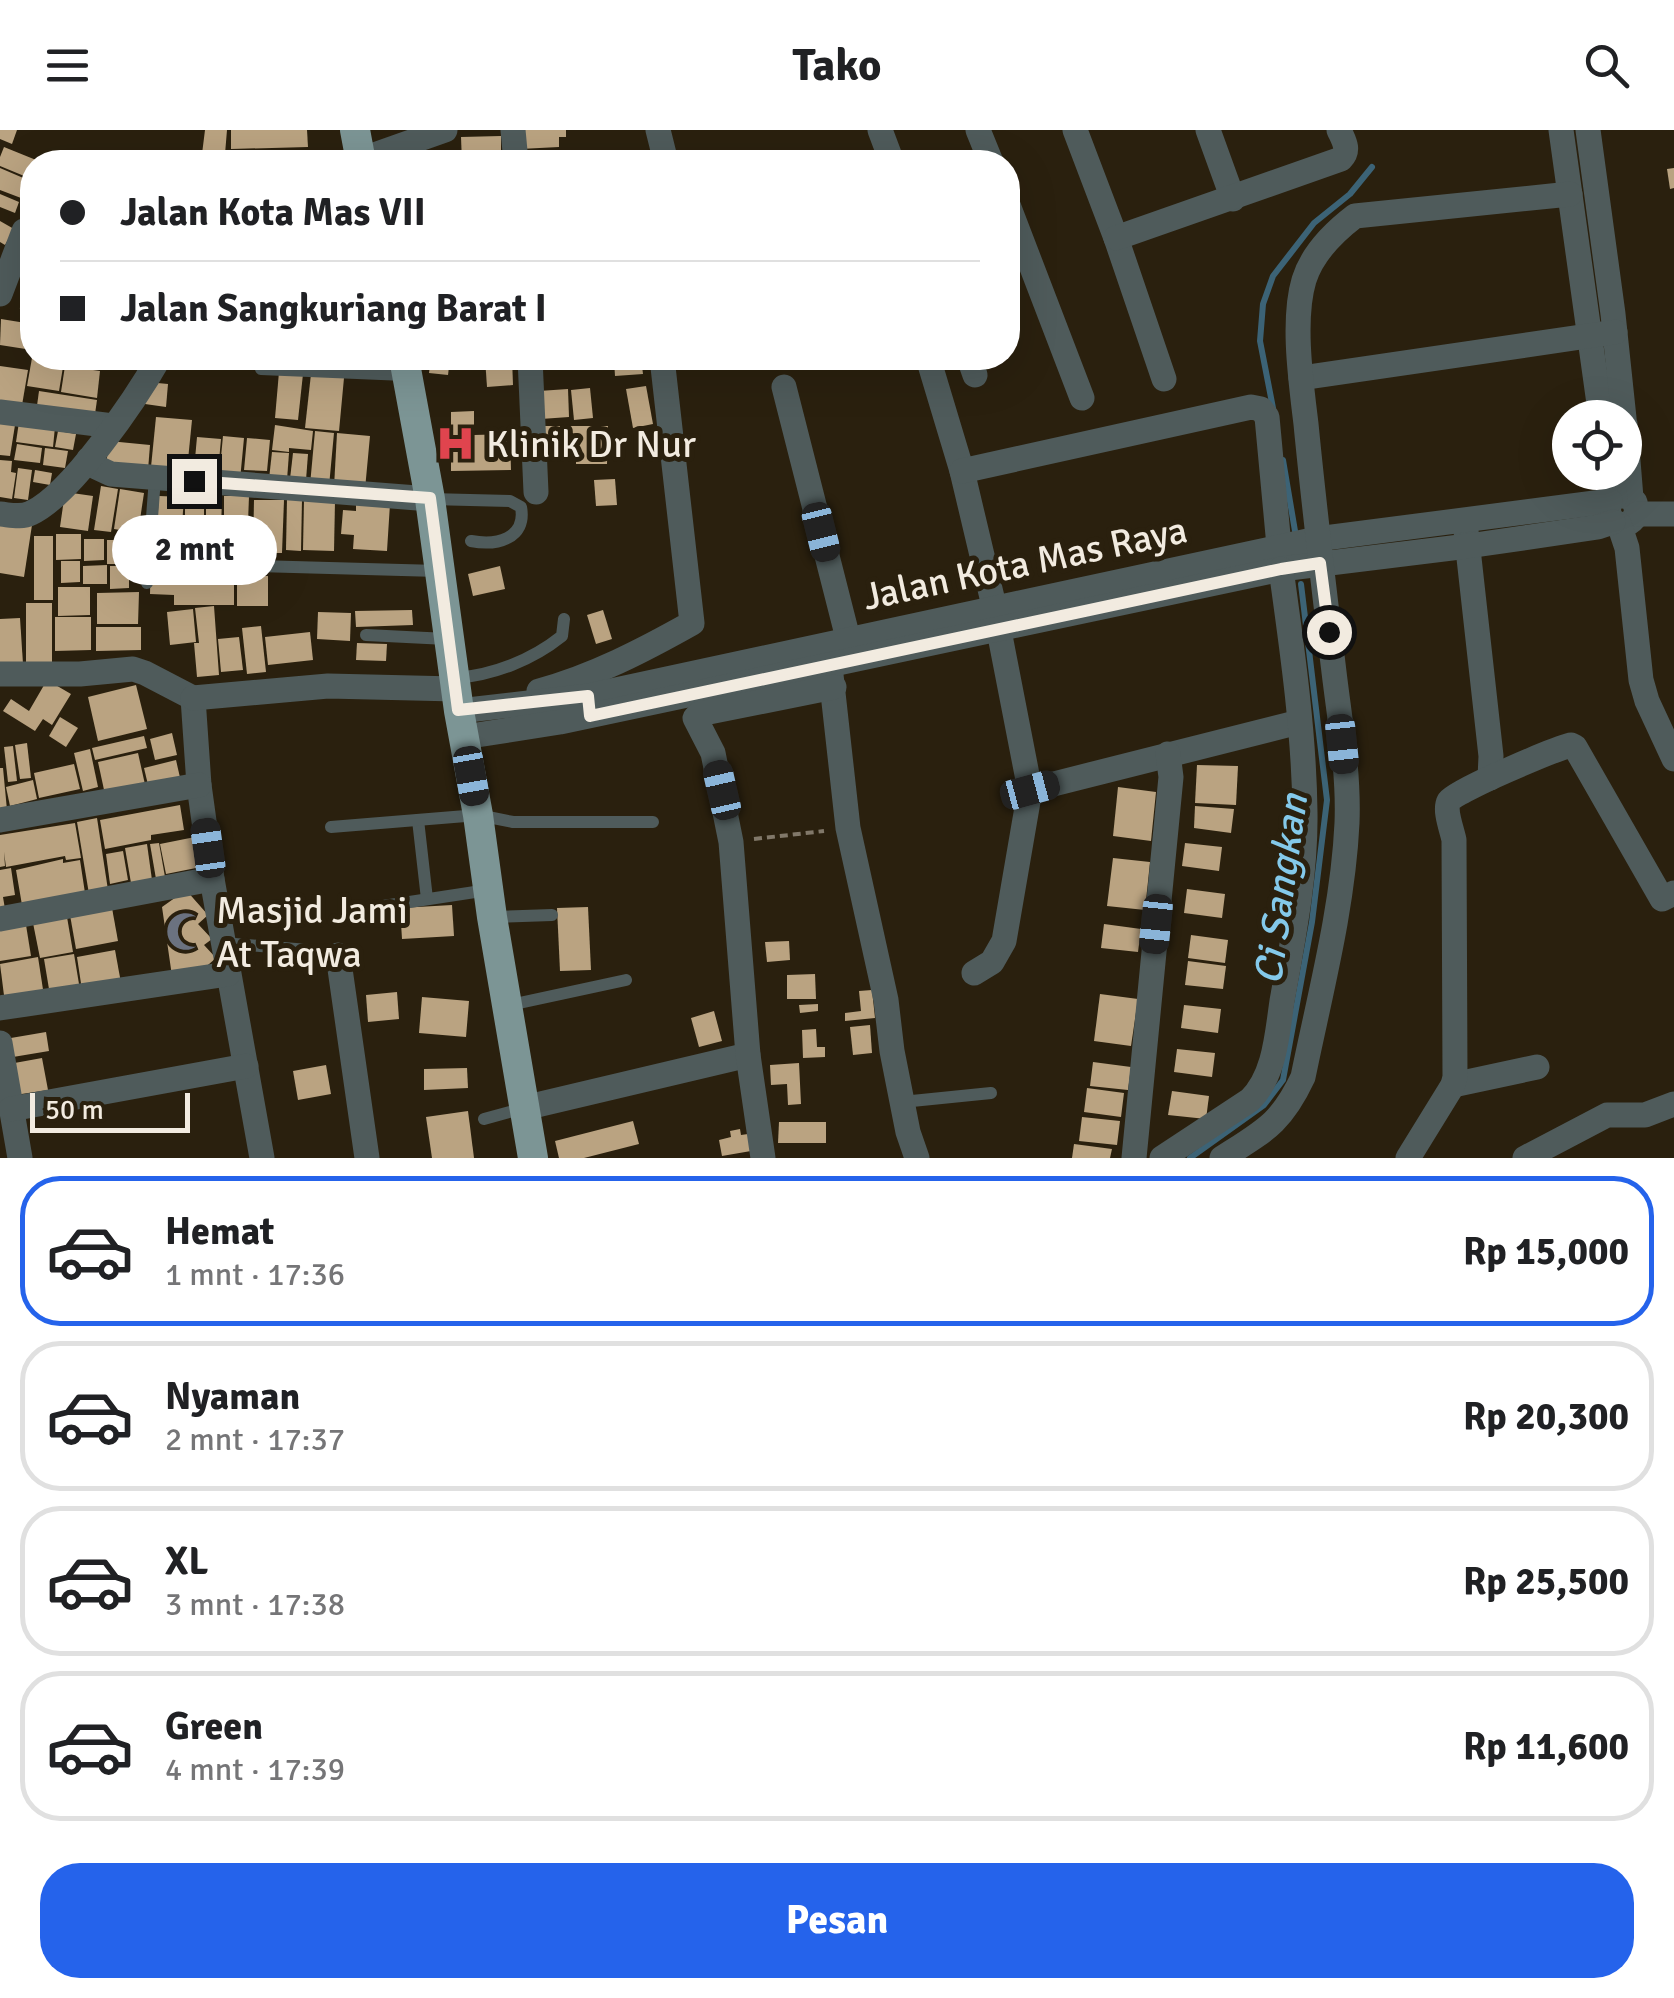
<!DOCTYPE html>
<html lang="id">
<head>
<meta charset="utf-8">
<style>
  body { margin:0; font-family:Signika,sans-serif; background:#f6f6f6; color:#202124; height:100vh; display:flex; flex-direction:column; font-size:38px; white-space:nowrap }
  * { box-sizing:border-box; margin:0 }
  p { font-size:32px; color:#757577 }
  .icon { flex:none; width:55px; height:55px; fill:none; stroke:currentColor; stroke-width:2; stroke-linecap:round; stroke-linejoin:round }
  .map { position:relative; height:1028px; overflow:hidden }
  .sheet { display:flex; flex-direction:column; background:#fff; flex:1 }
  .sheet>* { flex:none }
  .banner { position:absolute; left:20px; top:20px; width:1000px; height:220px; border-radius:40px; box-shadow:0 10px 40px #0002; display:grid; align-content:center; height:220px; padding:0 40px; background:#fff }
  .fabs { position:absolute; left:1552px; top:270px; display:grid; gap:20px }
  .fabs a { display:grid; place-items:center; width:90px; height:90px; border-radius:50%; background:#fff; box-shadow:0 10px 40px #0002; font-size:50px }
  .scale { position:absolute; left:30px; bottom:25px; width:160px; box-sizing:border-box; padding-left:10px; border:5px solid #f2ebe0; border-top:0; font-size:28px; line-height:35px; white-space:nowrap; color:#f2ebe0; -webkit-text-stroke:8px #2a200e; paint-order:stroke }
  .end { position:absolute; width:45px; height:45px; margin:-22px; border:12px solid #f2ebe0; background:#111; box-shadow:0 0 0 5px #111 }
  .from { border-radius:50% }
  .bubble { position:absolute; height:70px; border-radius:35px; background:#fff; box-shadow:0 10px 40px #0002; font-size:32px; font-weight:700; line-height:70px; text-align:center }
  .car { position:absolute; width:30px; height:60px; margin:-30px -15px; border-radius:12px; box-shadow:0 0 8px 2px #0007; background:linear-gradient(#222 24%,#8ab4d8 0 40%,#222 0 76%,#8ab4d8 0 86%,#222 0) }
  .banner b { display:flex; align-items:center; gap:35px; height:95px; font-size:38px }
  .banner b+b { border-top:2px solid #e0e0e0 }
  .banner i { width:25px; height:25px; background:#202124 }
  ul { padding:18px 0 0; list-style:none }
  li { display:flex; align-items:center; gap:30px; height:150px; margin:0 20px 15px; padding:0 20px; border:5px solid #e0e0e0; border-radius:40px }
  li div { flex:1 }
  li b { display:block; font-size:38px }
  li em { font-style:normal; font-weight:700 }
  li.current { border-color:#2563eb }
  li>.icon { width:90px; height:90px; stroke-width:1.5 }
  .cta { display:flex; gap:20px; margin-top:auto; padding:20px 40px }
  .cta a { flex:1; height:115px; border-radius:40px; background:#2563eb; color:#fff; font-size:40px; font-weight:700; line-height:115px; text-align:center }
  header { display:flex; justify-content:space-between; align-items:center; height:130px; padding:0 40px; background:#fff; font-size:45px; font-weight:700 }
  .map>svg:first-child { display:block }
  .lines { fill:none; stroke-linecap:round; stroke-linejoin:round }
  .stream { stroke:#3c6376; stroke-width:6 }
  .building { fill:#baa381 }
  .path { stroke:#817869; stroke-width:4; stroke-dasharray:8 5; stroke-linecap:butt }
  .lane { stroke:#4f5b5b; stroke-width:12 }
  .street { stroke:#4f5b5b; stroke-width:25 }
  .primary { stroke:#7c9595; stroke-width:30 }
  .route { stroke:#f2ebe0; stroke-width:12 }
  .labels { text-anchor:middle; stroke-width:10; stroke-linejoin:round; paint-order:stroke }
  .poi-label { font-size:38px; fill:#f2ebe0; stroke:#2a200e; text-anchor:start }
  .street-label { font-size:38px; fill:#f2ebe0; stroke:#2a200e }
  .water-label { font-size:40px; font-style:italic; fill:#84c9ea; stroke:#2a200e }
</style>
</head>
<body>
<header><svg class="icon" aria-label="menu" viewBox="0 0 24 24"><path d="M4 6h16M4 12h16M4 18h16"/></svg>Tako<svg class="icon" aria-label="search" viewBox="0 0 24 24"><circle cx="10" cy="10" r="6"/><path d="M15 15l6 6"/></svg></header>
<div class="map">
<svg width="1674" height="1028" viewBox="0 0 1674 1028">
  <rect width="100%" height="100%" fill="#2a200e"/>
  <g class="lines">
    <g class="stream">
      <path d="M1273,278l-13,-67 3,-37 10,-28 41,-53 36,-29 22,-27"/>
      <path d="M1283,330l12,71"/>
      <path d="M1190,1028l74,-53 19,-25 29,-158 15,-122 -26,-216"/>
    </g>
  </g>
  <g class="building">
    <path d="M0,0h17l-5,14 -12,-5z"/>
    <path d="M205,0h22l-2,24 9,1 -1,7h-32z"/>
    <path d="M231,0h76l1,17 -77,2z"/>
    <path d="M519,0h47v7h-7v10l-39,2z"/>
    <path d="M501,6v26h-39l-1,-25z"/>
    <path d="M4,17l37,15h-9l-3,16 -29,-12v-9z"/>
    <path d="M292,22v10h-52v-8z"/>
    <path d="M326,24l1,8h-33v-3z"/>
    <path d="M0,38l28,12 -7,18 -21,-8z"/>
    <path d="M1674,38v20l-4,1 -3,-20z"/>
    <path d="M0,64l19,8 -4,11 -15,-6z"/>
    <path d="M0,91l14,8 -9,16 -5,-3z"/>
    <path d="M1,189l31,5v26l-32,-5z"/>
    <path d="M32,228l32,3 -5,30 -32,-5z"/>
    <path d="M204,228h92l-1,11 -91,-9z"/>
    <path d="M300,228h49l-1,9 -48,-4z"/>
    <path d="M431,228h19l-2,17 -19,-2z"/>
    <path d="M485,228h27l1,27 -26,2z"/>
    <path d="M641,228l2,16 -28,2 -1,-17z"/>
    <path d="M0,236l28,4 -7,41 -21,-3z"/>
    <path d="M65,236l35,5 -3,27 -36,-6z"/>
    <path d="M279,242l24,2 -5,46 -23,-2z"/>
    <path d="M311,244l33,4 -5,53 -34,-3z"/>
    <path d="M147,252l21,2 -2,23 -21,-3z"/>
    <path d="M646,256l7,38 -20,4 -7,-39z"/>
    <path d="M590,258l3,30 -19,2 -3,-30z"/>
    <path d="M568,259l1,28 -28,2 -2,-28z"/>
    <path d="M39,261l58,9 -3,21 -58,-8z"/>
    <path d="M474,281v24l36,-1 1,36 -60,1v-59z"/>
    <path d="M0,287l16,2 -6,37 -10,-1z"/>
    <path d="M156,287l36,3 -5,50 -36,-3z"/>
    <path d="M19,292l36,5 -2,20 -37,-5z"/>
    <path d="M275,295l38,6 -2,19 -22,-2v4l-17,-2z"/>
    <path d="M539,296h69l-1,38h-31v-8h-37z"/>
    <path d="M58,301l18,3 -3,16 -18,-3z"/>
    <path d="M315,301l19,2 -5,53 -19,-1z"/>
    <path d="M337,303l33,3 -5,53 -31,-2z"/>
    <path d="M223,306l21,2 -4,42 -21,-2z"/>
    <path d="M197,307l24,2 -3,33 -24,-2z"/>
    <path d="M247,308l23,2 -3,31 -23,-1z"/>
    <path d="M109,311l41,4 -2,25 -42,-4z"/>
    <path d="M17,314l25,4 -2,15 -26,-3z"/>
    <path d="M45,318l23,3 -3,17 -22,-3z"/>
    <path d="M272,322l17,1 -2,27 -18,-1z"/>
    <path d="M293,323l15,1 -2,26 -16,-1z"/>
    <path d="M0,330l12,1 -1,11 5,1 -4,26 -12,-2z"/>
    <path d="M18,338l14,2 -4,30 -14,-2z"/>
    <path d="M35,340l17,3 -2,12 -17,-3z"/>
    <path d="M615,349l2,26 -21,1 -2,-26z"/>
    <path d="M101,356l17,3 -7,43 -17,-2z"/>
    <path d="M120,359l24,4 -6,40 -24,-4z"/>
    <path d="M65,362l28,4 -5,35 -28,-4z"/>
    <rect x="185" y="363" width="19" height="36"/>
    <path d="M159,366l25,1 -2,29 -25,-1z"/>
    <path d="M224,366h25l-1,27h-24z"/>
    <path d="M206,367h16l-1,33h-15z"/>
    <path d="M287,369h15l-1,52 -15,-1z"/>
    <path d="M254,370h30l-2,53h-29z"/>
    <path d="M304,370l31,1 -1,50 -31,-1z"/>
    <path d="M356,372l34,2 -3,47 -34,-2 1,-14 -13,-1 2,-24 13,1z"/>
    <path d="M0,390l32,5 -8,52 -24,-4z"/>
    <path d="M225,394l25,1v28h-26z"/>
    <path d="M156,401l23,2 -2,17 -23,-3z"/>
    <path d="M56,404h25v25l-25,1z"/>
    <rect x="34" y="406" width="19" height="64"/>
    <path d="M84,409h20v21l-20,1z"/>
    <rect x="107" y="410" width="23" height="24"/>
    <path d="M151,422h22v9l23,1v14h38v29h-60v-10l-24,-1z"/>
    <path d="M199,426h36v18l-36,-1z"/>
    <path d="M61,431h19v21l-19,1z"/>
    <path d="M107,435v19h-24v-18z"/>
    <path d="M110,436h19v22l-19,1z"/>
    <path d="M500,436l5,23 -32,7 -5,-22z"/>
    <rect x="237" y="446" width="31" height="30"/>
    <path d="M58,457h32v28l-32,1z"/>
    <path d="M139,462l-1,32h-41v-31z"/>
    <rect x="26" y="473" width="26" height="60"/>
    <path d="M214,476l5,69 -22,2 -3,-34h5l-4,-35z"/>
    <path d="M193,479l3,33 -26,3 -3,-33z"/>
    <path d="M412,480l1,15 -57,2 -1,-16z"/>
    <path d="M603,480l9,29 -16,5 -9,-29z"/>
    <path d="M318,482l33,1 -1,28 -33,-2z"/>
    <path d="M55,487h36v33l-36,1z"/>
    <path d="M20,488l3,46 -23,2v-47z"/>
    <path d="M261,496l5,46 -19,2 -5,-46z"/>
    <path d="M96,497h45v23l-45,1z"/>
    <path d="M310,502l3,28 -45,5 -3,-28z"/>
    <path d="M239,507l4,33 -22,2 -3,-33z"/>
    <path d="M357,513l30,1 -1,17 -30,-1z"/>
    <path d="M47,550l24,14 -19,31 -9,-6 -8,12 -32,-20 8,-12 18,12z"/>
    <path d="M136,555l11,44 -49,12 -10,-44z"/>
    <path d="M60,587l18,11 -12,19 -17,-11z"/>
    <path d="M172,603l5,22 -22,5 -5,-21z"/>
    <path d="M144,606l3,12 -52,12 -3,-12z"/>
    <path d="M27,613l4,35 -11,1 -5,-34z"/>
    <path d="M13,616l4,35 -9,1 -4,-35z"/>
    <path d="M90,619l8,38 -15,4 -9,-38z"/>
    <path d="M138,623l8,36 -40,10 -8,-37z"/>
    <path d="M176,630l5,22 -32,7 -5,-21z"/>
    <path d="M74,634l6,25 -41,9 -5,-25z"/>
    <path d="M1197,635l41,1 -2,39 -41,-2z"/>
    <path d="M0,638h3l4,42h-7z"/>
    <path d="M33,650l4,19 -27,7 -4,-19z"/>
    <path d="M1118,657l38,5 -5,49 -38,-5z"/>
    <path d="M180,675l4,25 -33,5v5l-46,9 -5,-29z"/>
    <path d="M1195,676l39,3 -3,24 -37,-5z"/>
    <path d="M97,688l11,72 -19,4 -12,-72z"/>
    <path d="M75,693l6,35 -15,2 -1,-4 -59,11 -2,-15 1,14 -5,1v-32z"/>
    <path d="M195,707l6,30 -35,7 -6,-30z"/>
    <path d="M159,713l6,34 -9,2 -6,-35z"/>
    <path d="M1185,713l37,4 -3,24 -37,-5z"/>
    <path d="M147,714l5,36 -21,3 -6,-35z"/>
    <path d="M123,721l5,29 -18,4 -4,-30z"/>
    <path d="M1113,728l37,4 -5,48 -38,-4z"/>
    <path d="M63,729v4l17,-3 5,33 -63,12 -6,-35z"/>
    <path d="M11,738l4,27 -12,2 2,12 -5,1v-40z"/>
    <path d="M1187,759l38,5 -3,24 -38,-5z"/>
    <path d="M186,760l22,25 -10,9 14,15 -8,6 12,13 -15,13 -29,5 -10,-69z"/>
    <path d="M452,775l2,31 -52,3 -2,-31z"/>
    <path d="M588,777l3,63 -31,1 -3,-63z"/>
    <path d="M112,778l6,33 -42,8 -6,-34z"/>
    <path d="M67,787l6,35 -33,6 -7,-35z"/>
    <path d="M1104,794l37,5 -3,23 -37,-4z"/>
    <path d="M26,795l5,31 -31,5v-32z"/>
    <path d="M1191,805l37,5 -3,23 -37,-5z"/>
    <path d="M789,811l1,19 -23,2 -2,-20z"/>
    <path d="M115,820l6,33 -39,7 -5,-33z"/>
    <path d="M74,824l6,36 -30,5 -6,-36z"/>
    <path d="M38,827l6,39 -39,7 -5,-39z"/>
    <path d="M1188,831l38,5 -3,23 -38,-4z"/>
    <path d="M815,844l1,25h-29v-24z"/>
    <path d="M872,860l3,28 -30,3v-8l16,-2 -2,-20z"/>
    <path d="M397,862l2,27 -31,3 -2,-27z"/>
    <path d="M1100,864l38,5 -7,47 -37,-5z"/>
    <path d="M422,867l47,4 -3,36 -47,-4z"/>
    <path d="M818,874v7l-18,2 -1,-8z"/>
    <path d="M1184,875l37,4 -3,24 -37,-5z"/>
    <path d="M714,881l8,30 -23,6 -8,-29z"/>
    <path d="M870,895l2,28 -19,2 -3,-28z"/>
    <path d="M816,899l1,18h8v10l-22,1 -1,-28z"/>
    <path d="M46,902l3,19 -42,7 -2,-19z"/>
    <path d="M1177,919l38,4 -3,24 -38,-5z"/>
    <path d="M42,928l6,32 -33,5 -6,-31z"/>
    <path d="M1093,932l38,5 -3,23 -38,-4z"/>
    <path d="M799,933l2,41 -13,1 -1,-21 -16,1 -1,-20z"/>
    <path d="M326,935l5,29 -33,6 -5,-29z"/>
    <path d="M467,938l1,20 -44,2v-21z"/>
    <path d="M1087,958l37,5 -3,24 -37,-5z"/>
    <path d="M1172,961l37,5 -3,23 -38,-4z"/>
    <path d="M468,981l6,47h-42l-6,-41z"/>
    <path d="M1082,987l38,4 -3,24 -38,-4z"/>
    <path d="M633,991l6,23 -55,14h-25l-4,-17z"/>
    <path d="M779,992h47v21h-48z"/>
    <path d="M740,999l1,6 7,-1 3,17 -29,5 -3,-16 12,-3 -1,-6z"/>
    <path d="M1074,1014l38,5 -2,9h-38z"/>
  </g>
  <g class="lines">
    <g class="path">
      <path d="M20,177l12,1"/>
      <path d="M754,709l70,-8"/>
    </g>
    <g class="lane">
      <path d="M261,239l144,6"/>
      <path d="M430,369l80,2 11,6c6,32 -25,39 -50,34"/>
      <path d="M257,436l181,5"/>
      <path d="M147,453l8,-105"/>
      <path d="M366,505l81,4"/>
      <path d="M456,548c38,-3 76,-18 106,-42l2,-17"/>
      <path d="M418,690l9,79"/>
      <path d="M331,697l147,-12 35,7h140"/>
      <path d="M344,782l144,-22"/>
      <path d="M494,787l58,-2"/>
      <path d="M223,813l109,9 6,3"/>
      <path d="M510,875l116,-25"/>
      <path d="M902,972l89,-9"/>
      <path d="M484,989l40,-11"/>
    </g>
    <g class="street">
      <path d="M513,0l3,32"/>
      <path d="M658,0l8,32"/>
      <path d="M880,0l12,32"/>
      <path d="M978,0l13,32"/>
      <path d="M1075,0l41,108 48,141"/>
      <path d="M1208,0l25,69"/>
      <path d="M1561,0l40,288"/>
      <path d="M1588,0l25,184 11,104"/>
      <path d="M360,30l85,-30"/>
      <path d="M1008,75l74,193"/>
      <path d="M1116,108l225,-79c9,-9 3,-18 -2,-29"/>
      <path d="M0,164l24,-63"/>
      <path d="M530,228l6,134"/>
      <path d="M928,228l34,113 33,139 35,180 -26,151 -12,21 -18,11"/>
      <path d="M969,228l6,17"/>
      <path d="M1301,248l314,-46"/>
      <path d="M784,257l68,267"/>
      <path d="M0,282l113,14"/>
      <path d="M1625,294l6,74 4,4 2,12c-6,10 -13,13 -24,8l-5,-10 2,-11 10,-6 11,3"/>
      <path d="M89,329l7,8 15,7 319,25"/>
      <path d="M962,341l289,-64 10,2 6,8 12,129"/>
      <path d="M1609,342l6,25"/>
      <path d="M0,384c11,1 21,4 31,-1 40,-18 106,-116 128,-155"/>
      <path d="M1637,384h37"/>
      <path d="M1619,394l8,24 14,132 6,21 27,58"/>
      <path d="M1466,401l25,225 -1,22"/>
      <path d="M0,544h80l53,-5 12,4 48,25"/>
      <path d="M831,545l17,153 38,172 6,51 16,81 9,26"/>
      <path d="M539,561c53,-14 105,-41 153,-68l-30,-265"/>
      <path d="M193,568l6,87 13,94 50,279"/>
      <path d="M193,568l135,-12 128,3"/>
      <path d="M459,581l129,-15 729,-157 293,-38"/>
      <path d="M464,607l96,-15 721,-153 187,-23 130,-19 15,-5"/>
      <path d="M1030,660l269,-68"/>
      <path d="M0,690l199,-35"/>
      <path d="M0,789l212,-40"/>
      <path d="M338,825l29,203"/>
      <path d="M0,878l228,-34"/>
      <path d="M0,913l20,115"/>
      <path d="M1453,955l84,-18"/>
      <path d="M524,978l224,-53"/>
      <path d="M11,979l235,-43"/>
      <path d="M763,1028l-15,-103 -17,-213 -18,-89 -18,-35 4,-4 135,-27"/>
      <path d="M1134,1028l37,-381 -3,-23"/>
      <path d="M1162,1028l88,-58c25,-25 27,-65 32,-99 11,-62 24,-126 23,-189 -1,-81 -13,-164 -24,-243"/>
      <path d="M1222,1028c42,-27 59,-34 81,-81 17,-83 40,-169 44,-254 2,-50 -7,-101 -13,-151 -10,-83 -20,-165 -28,-248 -5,-42 -14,-104 -2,-144 8,-26 30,-48 51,-64l215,-22"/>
      <path d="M1408,1028l45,-73 2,-8 -1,-237c-2,-10 -10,-30 -5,-39 8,-11 106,-52 122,-56l4,2 87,152 12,-6"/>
      <path d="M1525,1028l82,-43h38l29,-11"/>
    </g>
    <g class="primary">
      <path d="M355,0l6,32"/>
      <path d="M404,228l26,141 29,212 19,104 14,102 41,241"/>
    </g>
  </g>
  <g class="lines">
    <path class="route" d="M194,351l236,17 28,212 130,-14 2,20c231,-50 461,-97 691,-147l39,-6 9,69"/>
  </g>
  <defs>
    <symbol id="hospital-bare" viewBox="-9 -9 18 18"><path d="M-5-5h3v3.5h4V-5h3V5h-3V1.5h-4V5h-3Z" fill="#e0444e" stroke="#2a200e" stroke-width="2.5" paint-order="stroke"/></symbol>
    <symbol id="mosque-bare" viewBox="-9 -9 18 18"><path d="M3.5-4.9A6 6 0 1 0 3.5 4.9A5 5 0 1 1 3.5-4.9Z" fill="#6b7280" stroke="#2a200e" stroke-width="2.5" paint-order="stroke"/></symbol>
  </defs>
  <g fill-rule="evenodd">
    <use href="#hospital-bare" x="428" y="286" width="55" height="55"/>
    <use href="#mosque-bare" x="158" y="774" width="55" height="55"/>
  </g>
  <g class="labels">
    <g class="poi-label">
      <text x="486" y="327">Klinik Dr Nur</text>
      <text x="216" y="793">Masjid Jami<tspan x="216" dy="44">At Taqwa</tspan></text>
    </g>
    <g class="street-label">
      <text transform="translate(1025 433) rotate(-12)" y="13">Jalan Kota Mas Raya</text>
    </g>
    <g class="water-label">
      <text transform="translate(1280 759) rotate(-82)" y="14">Ci Sangkan</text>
    </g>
  </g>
</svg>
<div class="fabs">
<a><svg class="icon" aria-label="locate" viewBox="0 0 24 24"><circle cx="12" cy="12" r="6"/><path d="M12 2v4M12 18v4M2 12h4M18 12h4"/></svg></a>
</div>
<div class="scale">50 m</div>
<i class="end from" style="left:1329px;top:502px"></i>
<i class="end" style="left:194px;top:351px"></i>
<div class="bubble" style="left:112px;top:385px;width:165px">2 mnt</div>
<i class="car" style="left:821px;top:402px;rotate:166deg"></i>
<i class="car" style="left:1342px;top:614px;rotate:174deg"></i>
<i class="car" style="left:471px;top:646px;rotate:170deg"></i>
<i class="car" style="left:722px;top:660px;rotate:347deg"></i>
<i class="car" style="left:1030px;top:660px;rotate:75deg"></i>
<i class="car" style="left:208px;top:718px;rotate:352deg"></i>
<i class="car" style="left:1156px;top:794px;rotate:186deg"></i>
<div class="banner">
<b><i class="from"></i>Jalan Kota Mas VII</b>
<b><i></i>Jalan Sangkuriang Barat I</b>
</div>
</div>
<section class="sheet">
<ul>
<li class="current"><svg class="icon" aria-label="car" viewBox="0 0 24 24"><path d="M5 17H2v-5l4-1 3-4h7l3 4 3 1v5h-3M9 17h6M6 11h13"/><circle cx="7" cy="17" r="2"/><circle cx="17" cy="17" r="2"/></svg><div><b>Hemat</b><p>1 mnt · 17:36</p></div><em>Rp 15,000</em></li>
<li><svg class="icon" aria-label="car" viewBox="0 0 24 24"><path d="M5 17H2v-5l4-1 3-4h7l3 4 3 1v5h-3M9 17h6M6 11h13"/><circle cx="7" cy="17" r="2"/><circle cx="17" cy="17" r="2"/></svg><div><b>Nyaman</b><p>2 mnt · 17:37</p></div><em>Rp 20,300</em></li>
<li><svg class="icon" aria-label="car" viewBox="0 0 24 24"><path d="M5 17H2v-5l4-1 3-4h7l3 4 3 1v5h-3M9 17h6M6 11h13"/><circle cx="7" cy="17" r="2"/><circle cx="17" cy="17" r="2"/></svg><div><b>XL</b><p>3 mnt · 17:38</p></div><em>Rp 25,500</em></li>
<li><svg class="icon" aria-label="car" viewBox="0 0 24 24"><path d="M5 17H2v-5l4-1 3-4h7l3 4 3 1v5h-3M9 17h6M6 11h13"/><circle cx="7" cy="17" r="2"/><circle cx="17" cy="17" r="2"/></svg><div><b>Green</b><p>4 mnt · 17:39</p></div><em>Rp 11,600</em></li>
</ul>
<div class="cta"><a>Pesan</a></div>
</section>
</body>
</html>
